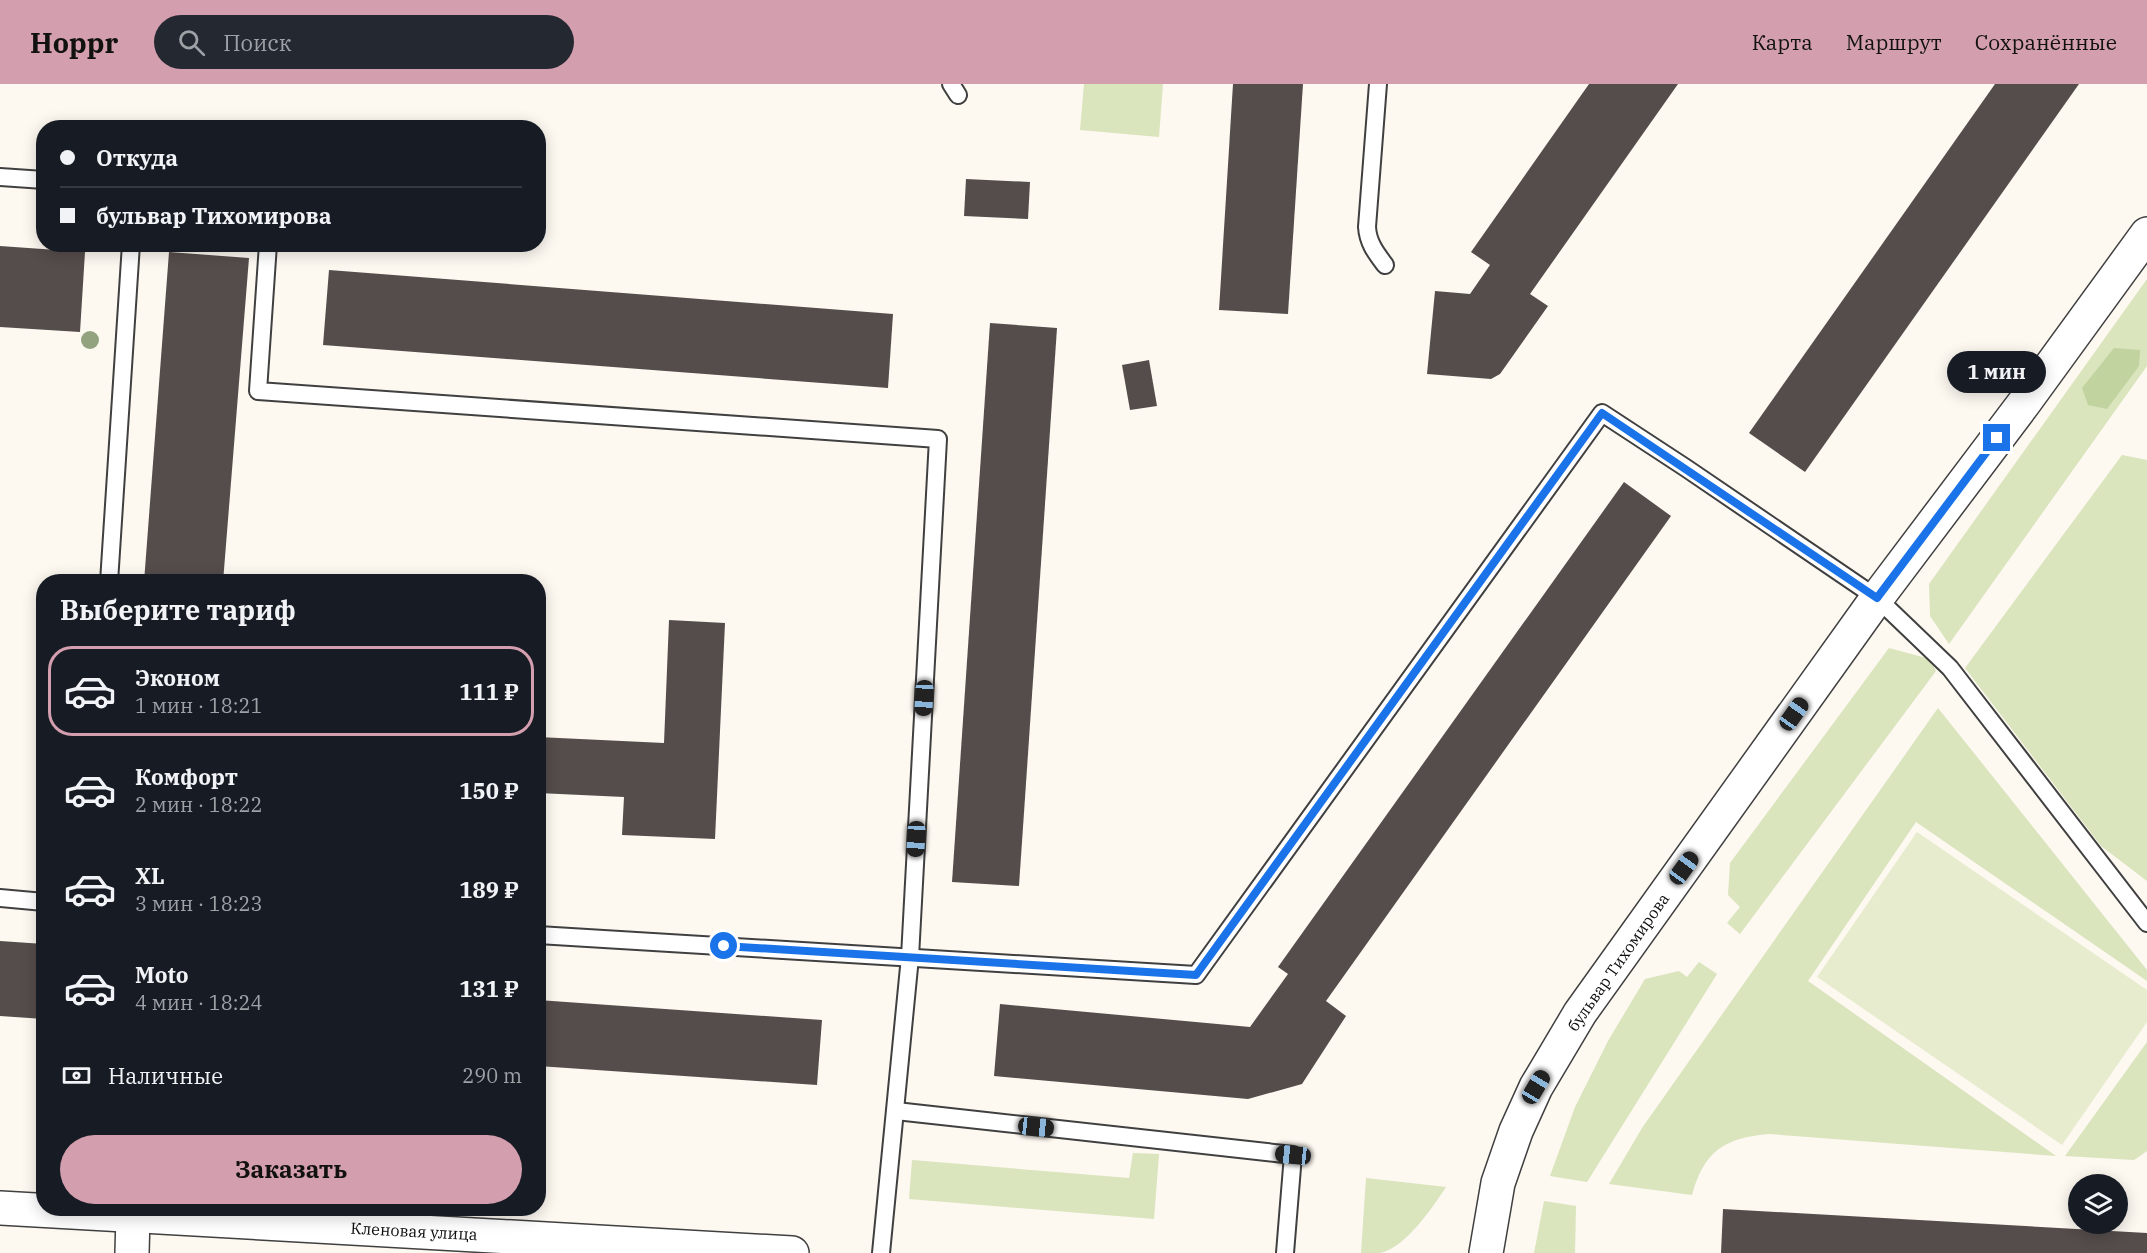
<!DOCTYPE html>
<html lang="ru">
<head>
<meta charset="utf-8">
<style>
  body { margin:0; font-family:"IBM Plex Serif",serif; background:#242831; color:#f1f3f6; height:100vh; display:flex; flex-direction:column; font-size:22px; white-space:nowrap }
  * { box-sizing:border-box; margin:0 }
  p { font-size:20px; color:#9ea1a6 }
  .icon { flex:none; width:33px; height:33px; fill:none; stroke:currentColor; stroke-width:2; stroke-linecap:round; stroke-linejoin:round }
  .map { position:relative; flex:1; overflow:hidden }
  .panel { position:absolute; left:36px; top:490px; width:510px; height:642px; display:flex; flex-direction:column; background:#171b24; border-radius:24px; box-shadow:0 3px 15px #0003 }
  .panel>* { flex:none }
  .hud { position:absolute; left:36px; top:36px; width:510px; height:132px; border-radius:24px; box-shadow:0 3px 15px #0003; display:grid; align-content:center; height:132px; padding:0 24px; background:#171b24 }
  .tools { position:absolute; left:2068px; top:1090px; display:grid; gap:12px }
  .tools a { display:grid; place-items:center; width:60px; height:60px; border-radius:50%; background:#171b24; box-shadow:0 3px 15px #0003; font-size:30px }
  .end { position:absolute; width:27px; height:27px; margin:-14px; border:8px solid #1a73e8; background:#fff; box-shadow:0 0 0 3px #fff }
  .from { border-radius:50% }
  .bubble { position:absolute; height:42px; border-radius:21px; background:#171b24; box-shadow:0 3px 15px #0003; font-size:20px; font-weight:700; line-height:42px; text-align:center }
  .car { position:absolute; width:18px; height:36px; margin:-18px -9px; border-radius:8px; box-shadow:0 0 4px 2px #0007; background:linear-gradient(#222 24%,#8ab4d8 0 40%,#222 0 76%,#8ab4d8 0 86%,#222 0) }
  .hud b { display:flex; align-items:center; gap:21px; height:57px; font-size:22px }
  .hud b+b { border-top:2px solid #363941 }
  .hud i { width:15px; height:15px; background:#f1f3f6 }
  ul { padding:0; list-style:none }
  li { display:flex; align-items:center; gap:18px; height:90px; margin:0 12px 9px; padding:0 12px; border:3px solid transparent; border-radius:24px }
  li div { flex:1 }
  li b { display:block; font-size:22px }
  li em { font-style:normal; font-weight:700 }
  li.current { border-color:#d39eae }
  li>.icon { width:54px; height:54px; stroke-width:1.5 }
  h2 { padding:0 24px; font-size:27px; line-height:72px }
  .pay { display:flex; align-items:center; gap:15px; height:66px; padding:0 24px; font-size:22px }
  .pay p { margin-inline-start:auto }
  .cta { display:flex; gap:12px; margin-top:auto; padding:12px 24px }
  .cta a { flex:1; height:69px; border-radius:36px; background:#d39eae; color:#111; font-size:24px; font-weight:700; line-height:69px; text-align:center }
  header { display:flex; align-items:center; gap:36px; box-sizing:border-box; height:84px; padding:0 30px; background:#d39eae; color:#111 }
  header strong { font-size:28px }
  nav { display:flex; gap:33px; margin-inline-start:auto; font-size:21px }
  .search { width:420px; height:54px; background:#242831; display:flex; align-items:center; gap:15px; box-sizing:border-box; padding:0 21px; border-radius:33px; color:#9ea1a6; font-size:22px }
  .map>svg:first-child { display:block }
  .green { fill:#dae4bd }
  .forest { fill:#c1d39e }
  .pitch { fill:#e8ecce }
  .building { fill:#554d4b }
  .lines { fill:none; stroke-linecap:round; stroke-linejoin:round }
  .service-casing { stroke:#404040; stroke-width:20 }
  .minor-casing { stroke:#404040; stroke-width:36 }
  .tertiary-casing { stroke:#404040; stroke-width:36 }
  .service { stroke:#fff; stroke-width:16 }
  .minor { stroke:#fff; stroke-width:33 }
  .tertiary { stroke:#fff; stroke-width:33 }
  .tree { fill:#93a380 }
  .route { stroke:#1a73e8; stroke-width:8 }
  .labels { text-anchor:middle; stroke-width:6; stroke-linejoin:round; paint-order:stroke }
  .street-label { font-size:16px; fill:#0d0d0d; stroke:#fff }
</style>
</head>
<body>
<header>
<strong>Hoppr</strong>
<div class="search"><svg class="icon" aria-label="search" viewBox="0 0 24 24"><circle cx="10" cy="10" r="6"/><path d="M15 15l6 6"/></svg>Поиск</div>
<nav><a>Карта</a><a>Маршрут</a><a>Сохранённые</a></nav>
</header>
<div class="map">
<svg width="2147" height="1169" viewBox="0 0 2147 1169">
  <rect width="100%" height="100%" fill="#fdf8f0"/>
  <g class="green">
    <path d="M1084,0h79l-4,53 -79,-7z"/>
    <path d="M2147,195v87l-198,278 -19,-28 -1,-32z"/>
    <path d="M2122,371l25,5v421l-46,-35 -136,-178z"/>
    <path d="M1889,564l41,11 6,12 -196,263 -13,-11 13,-16 -12,-12 2,-32z"/>
    <path d="M1938,624l209,262v11l-231,-159 -108,159 248,175 -287,-22c-45,4 -65,17 -77,61l-83,-11 33,-56z"/>
    <path d="M1699,878l18,12 -130,208 -37,-6 25,-69 33,-66 37,-62 34,-8 8,6z"/>
    <path d="M2147,958v109l-13,9 -69,-4z"/>
    <path d="M1133,1069l26,1 -5,65 -245,-20 3,-39 217,18z"/>
    <path d="M1366,1094l80,9c-13,20 -41,61 -66,66 -5,0 -13,0 -19,0z"/>
    <path d="M1544,1117l32,5 -1,47h-41z"/>
  </g>
  <path class="forest" d="M2114,264l26,2 -1,16 -32,43 -19,-4 -6,-17z"/>
  <path class="pitch" d="M1917,748l230,158v32l-85,123 -245,-168z"/>
  <g class="building">
    <path d="M1233,0h70l-15,230 -69,-4z"/>
    <path d="M1589,0h89l-148,210 18,12 -48,68 -9,5 -64,-5 8,-83 35,3 20,-29 -19,-13z"/>
    <path d="M1995,0h84l-274,388 -56,-39z"/>
    <path d="M966,95l64,3 -2,37 -64,-3z"/>
    <path d="M0,162l85,6 -5,80 -80,-5z"/>
    <path d="M169,168l80,6 -26,324h-79z"/>
    <path d="M329,186l564,44 -5,74 -565,-43z"/>
    <path d="M990,239l67,5 -38,558 -67,-4z"/>
    <path d="M1149,276l8,46 -27,4 -8,-45z"/>
    <path d="M1624,398l47,34 -345,485 20,15 -44,68 -54,15 -254,-23 6,-72 250,23 38,-53 -10,-7z"/>
    <path d="M669,536l56,3 -10,216 -93,-4 2,-38 -86,-4v-56l126,6z"/>
    <path d="M0,857l44,3v75l-44,-3z"/>
    <path d="M538,916l284,20 -5,65 -279,-19z"/>
    <path d="M1723,1125l424,24v20h-426z"/>
  </g>
  <g class="lines">
    <defs>
      <g id="service">
        <path d="M951,0l7,11"/>
        <path d="M1378,0l-11,143c1,16 9,26 18,38"/>
        <path d="M0,93l44,3"/>
        <path d="M268,160l-10,147 680,48 -28,518 -29,296"/>
        <path d="M109,498l22,-338"/>
        <path d="M0,814l44,4"/>
        <path d="M538,851l658,40 406,-562 84,55 191,130 73,70 197,255"/>
        <path d="M896,1027l397,44 -8,98"/>
      </g>
      <g id="minor">
        <path d="M0,1124l792,45"/>
        <path d="M132,1169l1,-37"/>
      </g>
      <path id="tertiary" d="M1486,1169l12,-70 18,-52 20,-44 44,-74 297,-415 147,-195 123,-169"/>
    </defs>
    <use href="#service" class="service-casing"/>
    <use href="#minor" class="minor-casing"/>
    <use href="#tertiary" class="tertiary-casing"/>
    <use href="#service" class="service"/>
    <use href="#minor" class="minor"/>
    <use href="#tertiary" class="tertiary"/>
  </g>
  <circle class="tree" cx="90" cy="256" r="9"/>
  <g class="lines">
    <path class="route" d="M724,862l472,29 406,-562 275,185 120,-160"/>
  </g>
  <g class="labels">
    <g class="street-label">
      <text transform="translate(1618 878) rotate(-55)" y="6">бульвар Тихомирова</text>
      <text transform="translate(414 1147) rotate(3)" y="6">Кленовая улица</text>
    </g>
  </g>
</svg>
<div class="tools">
<a><svg class="icon" aria-label="layers" viewBox="0 0 24 24"><path d="M12 4l9 5-9 5-9-5zM3 14l9 5 9-5"/></svg></a>
</div>
<i class="end from" style="left:724px;top:862px"></i>
<i class="end" style="left:1997px;top:354px"></i>
<div class="bubble" style="left:1947px;top:267px;width:99px">1 мин</div>
<i class="car" style="left:924px;top:614px;rotate:183deg"></i>
<i class="car" style="left:1794px;top:630px;rotate:35deg"></i>
<i class="car" style="left:916px;top:755px;rotate:183deg"></i>
<i class="car" style="left:1684px;top:784px;rotate:36deg"></i>
<i class="car" style="left:1536px;top:1003px;rotate:31deg"></i>
<i class="car" style="left:1036px;top:1043px;rotate:96deg"></i>
<i class="car" style="left:1293px;top:1071px;rotate:276deg"></i>
<div class="hud">
<b><i class="from"></i>Откуда</b>
<b><i></i>бульвар Тихомирова</b>
</div>
<section class="panel">
<h2>Выберите тариф</h2>
<ul>
<li class="current"><svg class="icon" aria-label="car" viewBox="0 0 24 24"><path d="M5 17H2v-5l4-1 3-4h7l3 4 3 1v5h-3M9 17h6M6 11h13"/><circle cx="7" cy="17" r="2"/><circle cx="17" cy="17" r="2"/></svg><div><b>Эконом</b><p>1 мин · 18:21</p></div><em>111 ₽</em></li>
<li><svg class="icon" aria-label="car" viewBox="0 0 24 24"><path d="M5 17H2v-5l4-1 3-4h7l3 4 3 1v5h-3M9 17h6M6 11h13"/><circle cx="7" cy="17" r="2"/><circle cx="17" cy="17" r="2"/></svg><div><b>Комфорт</b><p>2 мин · 18:22</p></div><em>150 ₽</em></li>
<li><svg class="icon" aria-label="car" viewBox="0 0 24 24"><path d="M5 17H2v-5l4-1 3-4h7l3 4 3 1v5h-3M9 17h6M6 11h13"/><circle cx="7" cy="17" r="2"/><circle cx="17" cy="17" r="2"/></svg><div><b>XL</b><p>3 мин · 18:23</p></div><em>189 ₽</em></li>
<li><svg class="icon" aria-label="car" viewBox="0 0 24 24"><path d="M5 17H2v-5l4-1 3-4h7l3 4 3 1v5h-3M9 17h6M6 11h13"/><circle cx="7" cy="17" r="2"/><circle cx="17" cy="17" r="2"/></svg><div><b>Moto</b><p>4 мин · 18:24</p></div><em>131 ₽</em></li>
</ul>
<div class="pay"><svg class="icon" aria-label="cash" viewBox="0 0 24 24"><path d="M3 7h18v10H3z"/><circle cx="12" cy="12" r="2"/></svg>Наличные<p>290 m</p></div>
<div class="cta"><a>Заказать</a></div>
</section>
</div>
</body>
</html>
